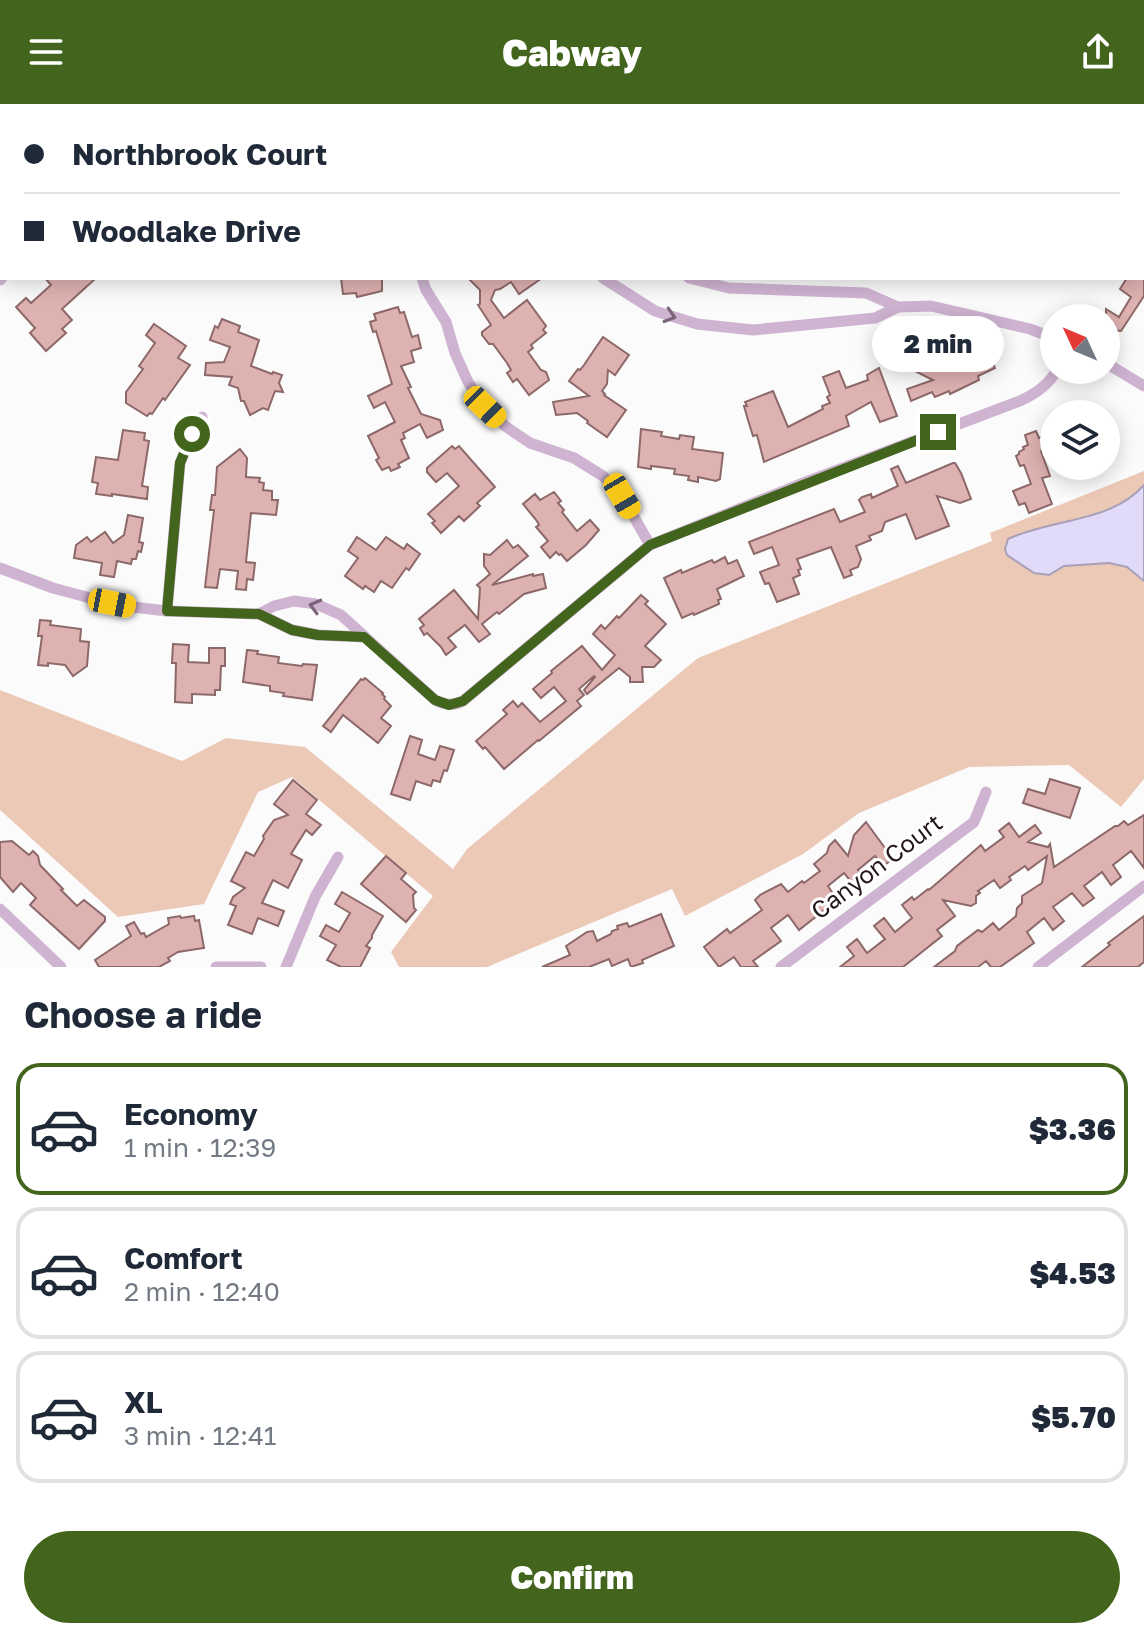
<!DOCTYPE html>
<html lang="en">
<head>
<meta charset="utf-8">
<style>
  body { margin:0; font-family:"Golos Text",sans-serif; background:#f6f6f7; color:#1f2937; height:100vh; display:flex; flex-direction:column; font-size:30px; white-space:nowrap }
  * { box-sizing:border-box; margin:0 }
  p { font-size:26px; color:#747a83 }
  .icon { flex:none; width:44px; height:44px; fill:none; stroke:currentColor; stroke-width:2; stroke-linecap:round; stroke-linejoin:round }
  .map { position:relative; height:863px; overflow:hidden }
  .drawer { display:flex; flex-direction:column; background:#fff; flex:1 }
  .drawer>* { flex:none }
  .hud { position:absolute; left:0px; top:0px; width:1144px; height:176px; box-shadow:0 4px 20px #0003; display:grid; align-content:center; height:176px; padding:0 24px; background:#fff }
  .needle { width:52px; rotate:314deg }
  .buttons { position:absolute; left:1040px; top:200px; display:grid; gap:16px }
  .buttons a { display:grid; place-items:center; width:80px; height:80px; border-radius:50%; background:#fff; box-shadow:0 4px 20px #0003; font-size:40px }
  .end { position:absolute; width:36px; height:36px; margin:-18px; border:10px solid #42641c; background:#fff; box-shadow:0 0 0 4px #fff }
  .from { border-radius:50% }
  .bubble { position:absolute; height:56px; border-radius:28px; background:#fff; box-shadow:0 4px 20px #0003; font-size:26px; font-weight:800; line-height:56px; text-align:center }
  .car { position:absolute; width:24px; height:48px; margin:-24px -12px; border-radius:10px; box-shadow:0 0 6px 2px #0007; background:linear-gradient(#f5c518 24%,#345 0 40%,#f5c518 0 76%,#345 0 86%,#f5c518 0) }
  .hud b { display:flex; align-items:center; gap:28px; height:76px; font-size:30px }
  .hud b+b { border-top:2px solid #e0e1e3 }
  .hud i { width:20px; height:20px; background:#1f2937 }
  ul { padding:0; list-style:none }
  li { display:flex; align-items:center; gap:24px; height:132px; margin:0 16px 12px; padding:0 8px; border:4px solid #e0e1e3; border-radius:24px }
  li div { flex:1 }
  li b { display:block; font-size:30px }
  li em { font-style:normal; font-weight:800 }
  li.selected { border-color:#42641c }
  li>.icon { width:72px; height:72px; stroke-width:1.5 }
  h2 { padding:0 24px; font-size:36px; line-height:96px }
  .primary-button { display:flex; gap:16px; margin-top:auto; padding:16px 24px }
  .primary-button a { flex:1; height:92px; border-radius:48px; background:#42641c; color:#fff; font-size:32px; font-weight:800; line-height:92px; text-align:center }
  header { display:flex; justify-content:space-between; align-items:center; height:104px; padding:0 24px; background:#42641c; color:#fff; font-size:36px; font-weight:800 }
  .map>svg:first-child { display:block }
  .green { fill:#ecc8b7 }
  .water { fill:#e1dbf9; stroke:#a8a0b7; stroke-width:2 }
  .building { fill:#deb2b1; stroke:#8d6868; stroke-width:2 }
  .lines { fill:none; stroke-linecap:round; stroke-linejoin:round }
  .minor { stroke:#cfb4d2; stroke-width:11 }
  .oneway { stroke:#796577 }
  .route { stroke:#42641c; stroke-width:10 }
  .labels { text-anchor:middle; stroke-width:6; stroke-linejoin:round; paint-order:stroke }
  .street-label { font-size:24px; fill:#23161c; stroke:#fff }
</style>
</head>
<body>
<header><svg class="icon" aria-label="menu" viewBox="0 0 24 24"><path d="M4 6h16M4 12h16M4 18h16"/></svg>Cabway<svg class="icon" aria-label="share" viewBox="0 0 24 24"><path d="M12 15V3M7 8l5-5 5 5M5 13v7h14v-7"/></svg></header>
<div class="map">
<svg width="1144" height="863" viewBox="0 0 1144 863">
  <rect width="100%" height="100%" fill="#fbfbfb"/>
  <g class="green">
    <path d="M612,0h532v145h-2v-143h-527z"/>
    <path d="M1144,367v308l-23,28 -52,-42 -100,2 -110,46 -56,41 -118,62 -13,-27 -185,78h-88l-8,-15 42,-56 -141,-119 -34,15 -54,112 -86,13 -118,-107v-120l182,71 44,-23 79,9 148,122 14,-20 231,-191 294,-117 -2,-8z"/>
  </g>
  <path class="water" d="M1144,381v96l-17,-14 -18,-4 -45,3 -15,9 -15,-2 -27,-18 -2,-6 3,-10c44,-21 103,-16 136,-54z"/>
  <g class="building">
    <path d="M45,174h51l-34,31 10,11 -10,9 4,4 -20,18 -16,-18 5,-5 -19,-21 10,-9 5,5 20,-18z"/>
    <path d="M341,174h41v13l-25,6 -1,-4 -13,1z"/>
    <path d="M468,174h74l-23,16 -8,-12 -11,7 -5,1 -4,10 13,18 23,-18 19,26 -3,4 3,3 -15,12 2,3 -5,4 13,18 5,2 3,8 -20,15 -12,-16 -4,3 -6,-9 4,-3 -4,-7 -14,-19h-4l-7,-9v-3l9,-7 -13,-20 2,-1v-14z"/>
    <path d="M1127,174h17v18l-23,35 -15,-2v-20l13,8 12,-20 -11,-8z"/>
    <path d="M398,203l2,6 4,-1 8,25 6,-2 3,13 -10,3 3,11 -13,4 10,21 -3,1 13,26 19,6 3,10 -16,8 -7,-14 -17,9 2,5 -4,2 8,18 -11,6 2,3 -9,4 -2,-4 -7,3 -6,-10 3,-2 -11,-22 27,-14 -10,-20 -11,6 -6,-12 24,-12 -16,-53 -3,1 -3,-10 6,-2 -2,-6z"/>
    <path d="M222,215l18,7 -2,6 21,8 -8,26 21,8 1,-2 9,3 -3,8 4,9 -8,-1 -7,19 -5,-2 -13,7 -6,-14h-3l-3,-13 -9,-3 3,-8 -27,-2 1,-12 18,-1 6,-15 -20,-7 5,-14 3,2z"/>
    <path d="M154,220l32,22 -8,12 12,7 -25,35 -2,-2 -11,16 -2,-1 -3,3 -21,-13v-11l17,-23 -4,-3 16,-23 -9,-8z"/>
    <path d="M603,233l26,18 -14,20 -7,-5 -1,14 -5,7 3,3 -1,1 22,15 -19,27 -20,-14 1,-2 -11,-8 -21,2 -3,-13 36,-6 -20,-15 9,-12 2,1 4,-5z"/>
    <path d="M933,247l21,11 14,-4 4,9 19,-8 4,9 -17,8 1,4 -29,14 -1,-3 -14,6 -3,-5 -21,9 -4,-12 26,-9 -22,-11 8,-15 11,4z"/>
    <path d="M879,264l18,48 -17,6 -9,-20 -25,14 3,10 -85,36 -7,-27 -4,1 -5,-16 -4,-14h3l-2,-4 28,-11 15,36 35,-18 -1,-3 8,-3 -3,-6 3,-2 -7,-18 16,-6 7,17 22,-8 -1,-5z"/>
    <path d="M641,325l21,3 -1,4 18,3 1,-4 14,2 -2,12 31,4 -3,26 -4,2 -18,-4v5l-10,-2 1,-4 -15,-2 1,-5 -24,-3v3l-13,-2z"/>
    <path d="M123,326l22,3 -1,7 5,1 -7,45 6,1 -1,12 -35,-5v2l-16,-2 2,-11 -6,-1 4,-25 22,3z"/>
    <path d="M1036,327l3,7 15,-6v14l-13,5 9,25 -8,2 10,26 -23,9 -4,-10 -6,2 -6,-14 18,-7 -7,-19 -4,1 -4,-10 3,-2v-2l5,-3 -1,-2 5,-2 -3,-10z"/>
    <path d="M452,342l3,3 4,-3 36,41 -18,16 3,3 -16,15 -5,-5 -18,17 -9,-10 3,-2 -7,-7 31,-28 -12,-13 -11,9 -9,-10v-4z"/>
    <path d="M240,345l7,9 -1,19 14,1 -1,4 5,1 -1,7 9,1v9h6l-2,15 -25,-2 -5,49 9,1 -2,17 -6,-1 -1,11 -10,-1 2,-18 -18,-2 -3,19 -12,-1 9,-77h-4l2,-15h3l2,-28z"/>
    <path d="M953,359h2l6,10 10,26 -11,4 -23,-7 12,30 -33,13 -10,-25 -21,8 -3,9 -13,5 2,4 -15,6 5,13 -3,8 -8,3 2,5 -8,3 -13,-31 -34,12 4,10 -3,1 2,5 -7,3 6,16 -22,8 -8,-19 -4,1 -5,-12 19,-7 -7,-18 -18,7 -5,-12 85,-33 6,13 25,-10 -6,-12 3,-3 9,-3 1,4 26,-12 -7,-17 7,-3 8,17z"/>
    <path d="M554,388l7,9 -3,2 6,7 -2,2 15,19 13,-11 9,10 -13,15 -19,16 -6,-7 -2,1 -3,-3 -6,6 -9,-11 7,-6 -12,-14 3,-2 -2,-4 -14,-17 12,-10 5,6z"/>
    <path d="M128,411l15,3 -4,24 4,1 -2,9 -3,-1 -2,8h-4l-1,5 -14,-3 -3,16 -14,-2 2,-12 -28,-5 2,-13 11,-8 4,5 14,-10 8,11 11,-8z"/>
    <path d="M357,433l19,13 10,-13 18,12 3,-5 13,10 -11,16 -3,-2 -14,20 -11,-7 -7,11 -9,-6 -2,3 -18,-13 13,-18 -10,-7z"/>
    <path d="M507,436l6,8 5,-3 10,11 -36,29 41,-11v2l10,-2 3,14 -22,6 -25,20 -2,-2 -15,12 8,10 -11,8 -14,-17 -17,13 8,9 -10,8 -5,-8 -14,-14 -3,2 -4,-7 4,-3 -5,-6 35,-29 24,29 2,-31 -3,-3 13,-11 -6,-8v-12l6,1z"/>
    <path d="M725,453l3,7 9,-4 7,16 -27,13 4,10 -3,1 1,4 -25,11 -1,-2 -11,5 -18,-40 17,-8 1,3 30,-13 2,3z"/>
    <path d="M641,491l7,6 -3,3 21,20 -21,22 16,14 -7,7h-12l1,15h-13v-5l-11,-9 -32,26 -3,-4 11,-13 -1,-1 -15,13 5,6 -7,6 4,5 -42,35 -1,-1 -34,29 -19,-22 -2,2 -7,-8 31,-27 -4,-4 10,-9 5,6 4,-4 18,19 26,-21 -12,-14 -13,11 -8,-9 19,-16 -1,-2 31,-25 20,24 13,-15 -22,-21 8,-9 4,4 12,-13 2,2z"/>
    <path d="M40,516l11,1 -1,4 31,4 -1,12 9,1 -2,24 -14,10 -8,-11 -17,-2v3l-10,-1 4,-29h-4z"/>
    <path d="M173,540l16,1 -1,17 21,1v-15h16v18h-4l-1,24h-5v5l-23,-1v9l-17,-1 1,-39h-4z"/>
    <path d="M247,546l11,1 -1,3 22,3 -1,6 24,3 1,-2 14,1 -5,35 -29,-4 1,-3 -14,-2v-5l-27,-4z"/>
    <path d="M365,574l18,15 -1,1 3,3 -1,2 7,7 -10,12 10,8 -13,17 -35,-28 -12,17 -8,-6 38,-47 2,1z"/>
    <path d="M410,632l12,4 -4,14 17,6 5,-14 14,4 -7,21 -3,-1 -4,12 -7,-2 -2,6 -15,-5 -6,19 -19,-6z"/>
    <path d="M1050,675l30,9 -10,30 -47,-15 5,-14 17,5z"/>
    <path d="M293,676l24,20 -11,14 15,11 -9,10 -6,-5 -15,24 11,6 -14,28 -15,-8 -11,23 22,8 -6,15 -20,-8 -6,16 -24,-9 8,-19 -6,-2 3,-7 12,-9 -14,-7 15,-29 8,4 10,-17 -1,-3 11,-16 14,-5 -14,-11z"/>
    <path d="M1144,711v53l-13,-17 -18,14 8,12 -10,8 -9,-13 -18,14 10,12 -11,8 -11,-13 -19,14 11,14 -11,9 -9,-12 -17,14 7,11 -34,24h-9l-5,-6 -8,6h-44l21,-16 2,-5 21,-16 4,2 11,-9 6,7 17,-14 1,-8 5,-5v-7l20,-13 5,-27 -19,14 -3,-4 -16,11 2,3 -11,8 -6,-8 -16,11 2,2 -4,3v7l-5,3 -28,-6 12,16 -18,14 5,6 -39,31h-63l14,-11 -7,-9 10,-8 10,14 18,-14 -11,-13 10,-8 11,14 17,-14 -10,-13 10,-8 2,3 14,-11 1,1 52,-45 4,6 19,-14 -5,-6 10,-8 10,14 16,-12 6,8 -13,9 20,5 2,-3 4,23 61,-41h3l6,-5 4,4z"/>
    <path d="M866,718l27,37 -10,7 -8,-10 -17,14 8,10 -10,8 -12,-15 -16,13 9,14 -38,30 -11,-15 -17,13 10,13 -28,20 5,6h-17l-7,-10 -15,10 -15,-20 23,-18 3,4 32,-23 -7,-10 5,-5 21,-11 7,8 14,-11 2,2 16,-12 -6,-7 13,-11 2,-7 6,-6 13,16 6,-21z"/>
    <path d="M12,737l17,14 4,-4 5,5 2,9 23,24 -2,1 16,16 7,-6 21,17v4l-26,28 -49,-44 6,-7 -15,-15 -8,9 -13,-15v-35z"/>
    <path d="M386,752l20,17 -5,6 15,13 -3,3 1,13 2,2 -10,12 -45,-38z"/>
    <path d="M342,788l41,24 -11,19v3l-6,8 4,2 -10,19h-19l-14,-7 9,-15 -16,-9 6,-11 13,7 11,-19 -15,-9z"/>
    <path d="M661,810l13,32 -32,14 1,3 -12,4 -3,-8 -16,7 -3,-7 -20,8h-47l28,-12 -4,-9 21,-14 6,-1 4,10 14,-7 1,-3 6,-2 -1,-3 10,-3 2,4z"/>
    <path d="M180,812l1,2 13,-2 1,5 4,-1 5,28 -26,4 -10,6 2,3 -11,6h-60l-4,-7 36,-24 -5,-10 8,-4 7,12 3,-1 2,4 23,-13 -1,-6z"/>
    <path d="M1144,812v46l-6,5h-56l28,-22 -2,-2z"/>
  </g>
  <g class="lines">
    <g class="minor">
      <path d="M437,0l2,2"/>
      <path d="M215,2l5,-2 1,2"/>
      <path d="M312,2l2,-2"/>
      <path d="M0,60l2,1"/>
      <path d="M422,174l4,12 20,32 9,31 13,29 17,25 20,19 25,17 44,15 29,18 19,20 28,49"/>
      <path d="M603,174l52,33 42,13 56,6 122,-12 23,-11"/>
      <path d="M689,174l40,10 137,5 32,14 33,-1 99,23 24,9"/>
      <path d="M0,176l2,-2"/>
      <path d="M1106,259l38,23"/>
      <path d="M0,464l53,20 37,10 43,9 34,4 92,3 33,16 26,5 46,2"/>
      <path d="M167,507l13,-148 12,-29 10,-17"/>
      <path d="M259,510l15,-8 20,-5 22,3 25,11 94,85c10,5 18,6 28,1l187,-156 148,-60 224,-85c15,-7 27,-16 35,-30"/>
      <path d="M0,805l61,58"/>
      <path d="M216,863h45"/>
      <path d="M286,863l29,-70 23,-40"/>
      <path d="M781,863l193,-145 12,-30"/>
      <path d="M1038,863l106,-81"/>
    </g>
  </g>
  <defs><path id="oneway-chevron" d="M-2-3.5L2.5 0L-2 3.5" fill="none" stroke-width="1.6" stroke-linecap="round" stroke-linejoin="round" transform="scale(2)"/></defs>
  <g class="oneway">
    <use href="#oneway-chevron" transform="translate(670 212) rotate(17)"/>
    <use href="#oneway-chevron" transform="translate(315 502) rotate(-165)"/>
  </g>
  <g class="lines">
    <path class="route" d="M192,330l-12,29 -13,148 92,3 33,16 26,5 46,2 71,63 14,5 14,-4 187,-156 288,-113"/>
  </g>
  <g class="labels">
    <g class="street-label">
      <text transform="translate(877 763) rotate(-37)" y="8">Canyon Court</text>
    </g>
  </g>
</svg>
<div class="buttons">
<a><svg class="needle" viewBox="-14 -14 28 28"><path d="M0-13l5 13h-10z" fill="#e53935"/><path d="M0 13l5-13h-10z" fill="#747a83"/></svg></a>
<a><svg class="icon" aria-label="layers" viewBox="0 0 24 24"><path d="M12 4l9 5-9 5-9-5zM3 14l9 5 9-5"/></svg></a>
</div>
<i class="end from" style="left:192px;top:330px"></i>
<i class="end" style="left:938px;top:328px"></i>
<div class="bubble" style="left:872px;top:212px;width:132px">2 min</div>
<i class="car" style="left:485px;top:303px;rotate:134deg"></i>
<i class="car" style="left:622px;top:392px;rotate:150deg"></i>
<i class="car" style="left:112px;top:499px;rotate:101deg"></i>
<div class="hud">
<b><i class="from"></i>Northbrook Court</b>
<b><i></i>Woodlake Drive</b>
</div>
</div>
<section class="drawer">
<h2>Choose a ride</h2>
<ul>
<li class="selected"><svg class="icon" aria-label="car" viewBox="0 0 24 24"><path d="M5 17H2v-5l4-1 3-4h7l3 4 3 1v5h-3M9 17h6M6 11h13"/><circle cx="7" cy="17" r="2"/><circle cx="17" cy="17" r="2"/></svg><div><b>Economy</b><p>1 min · 12:39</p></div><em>$3.36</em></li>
<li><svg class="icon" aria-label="car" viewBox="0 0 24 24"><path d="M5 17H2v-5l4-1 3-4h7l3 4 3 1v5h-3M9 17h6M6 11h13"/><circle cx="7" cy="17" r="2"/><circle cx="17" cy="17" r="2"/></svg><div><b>Comfort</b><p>2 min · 12:40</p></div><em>$4.53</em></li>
<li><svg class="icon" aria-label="car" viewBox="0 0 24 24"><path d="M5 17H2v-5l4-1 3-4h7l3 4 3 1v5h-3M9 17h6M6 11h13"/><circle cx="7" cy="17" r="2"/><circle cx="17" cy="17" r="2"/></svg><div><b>XL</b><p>3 min · 12:41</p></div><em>$5.70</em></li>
</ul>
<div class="primary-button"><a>Confirm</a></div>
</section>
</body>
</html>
